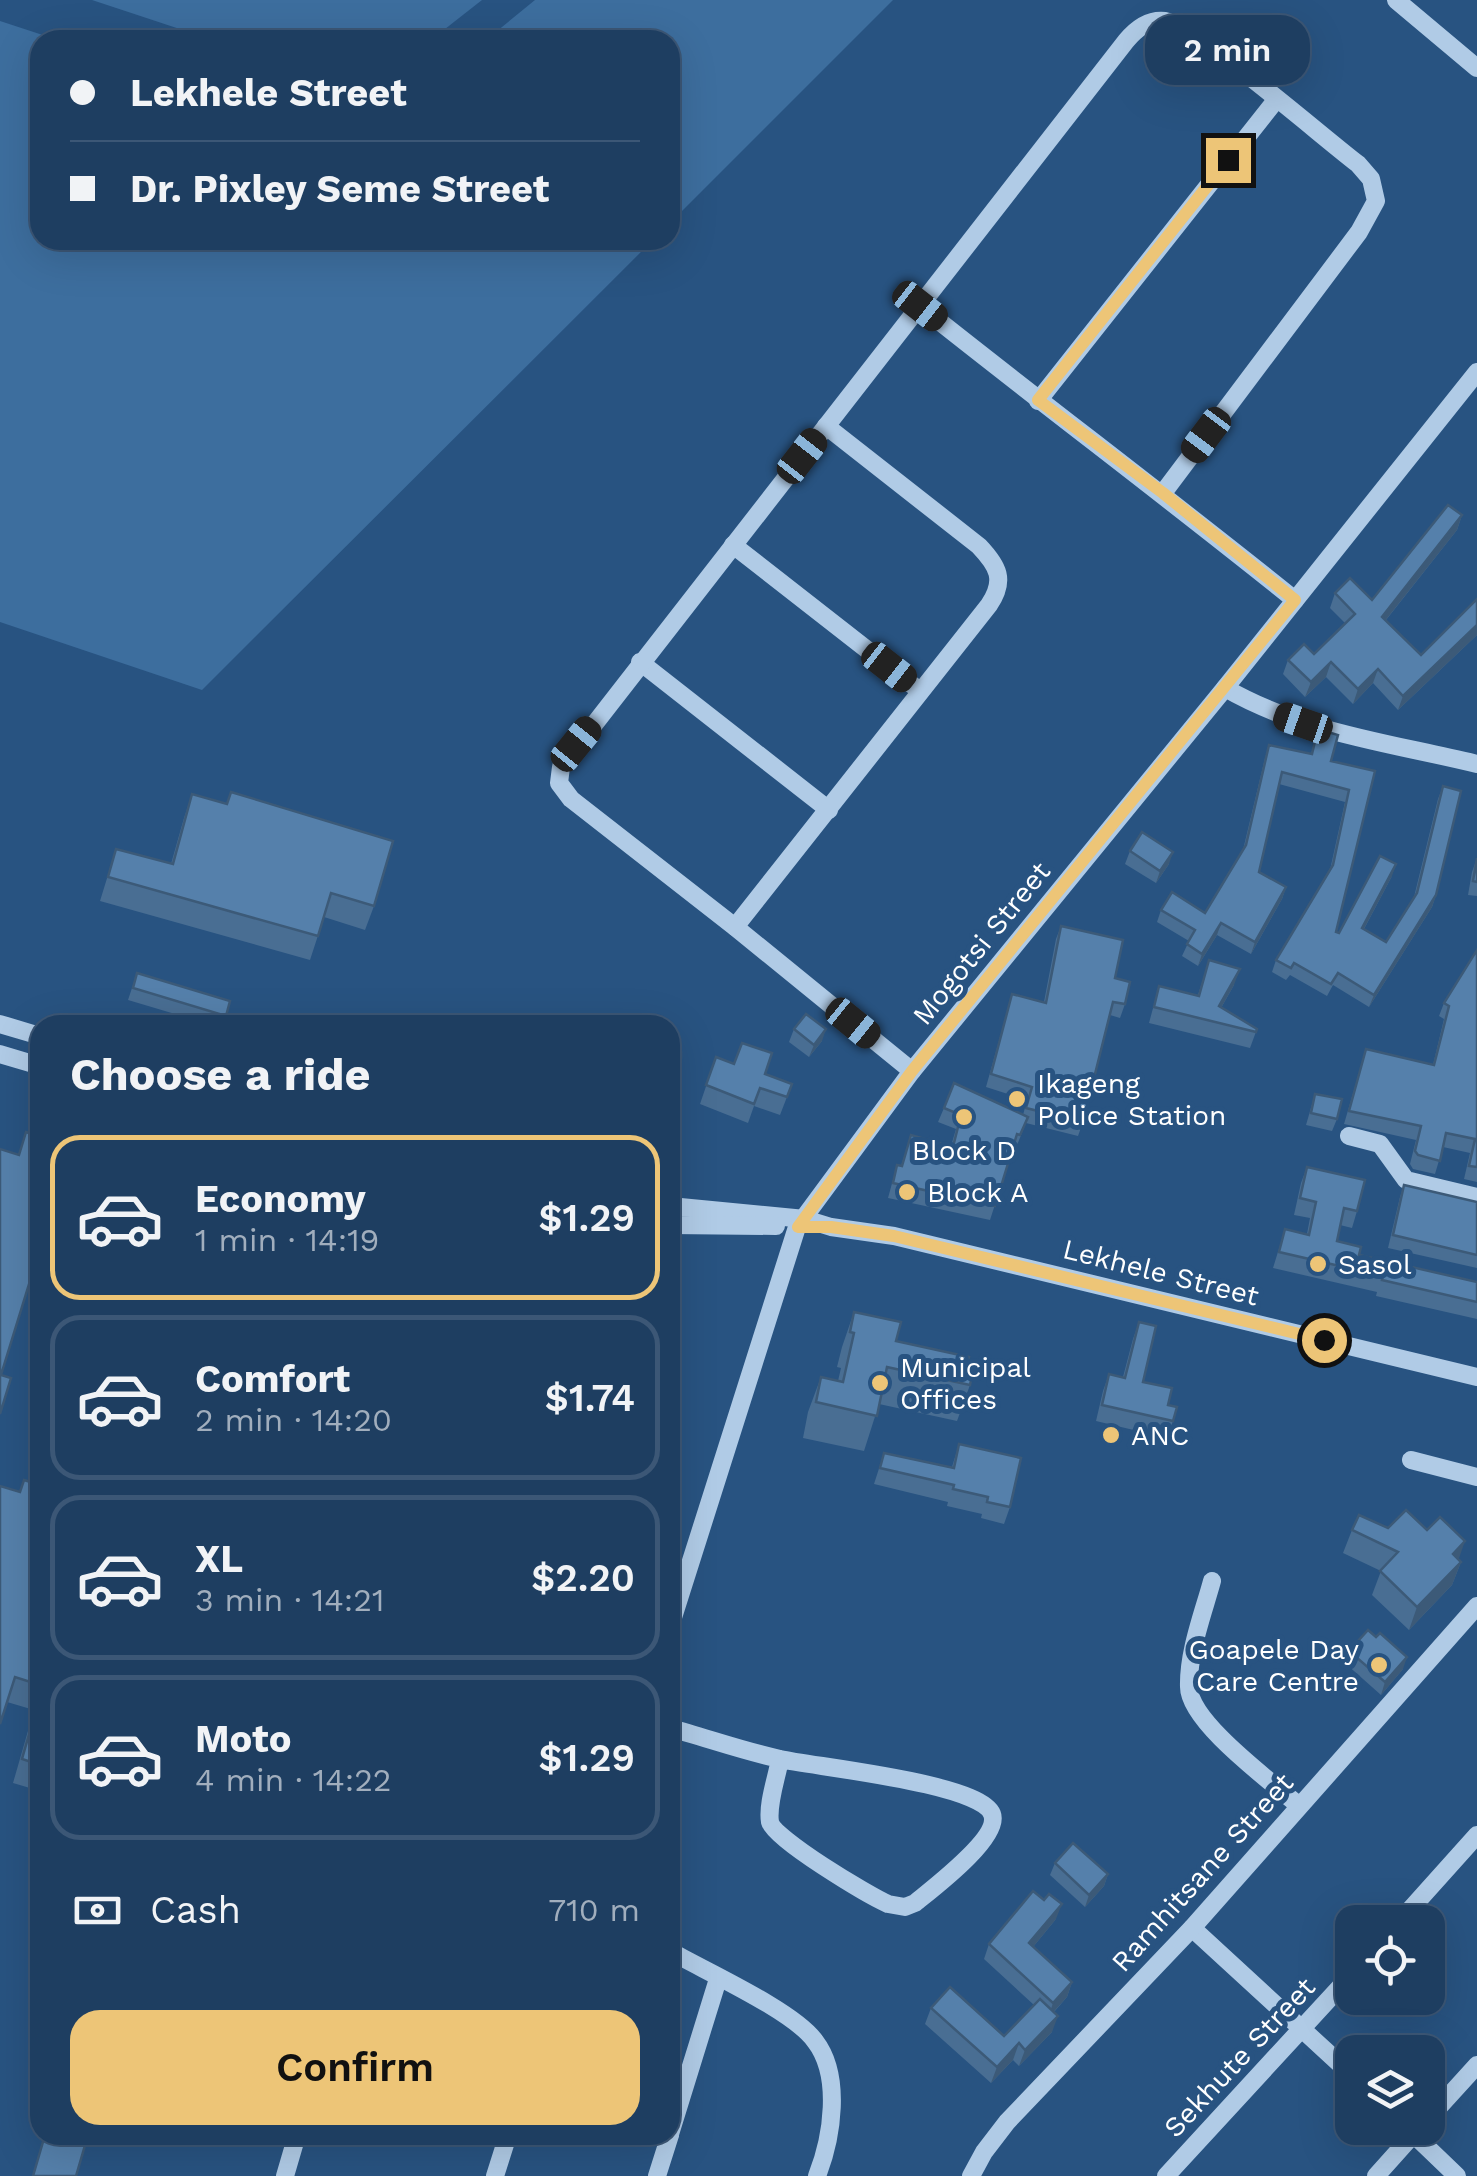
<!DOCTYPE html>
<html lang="en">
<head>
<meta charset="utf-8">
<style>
  body { margin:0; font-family:"Work Sans",sans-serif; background:#2b496a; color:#f1f3f6; height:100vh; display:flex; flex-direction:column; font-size:38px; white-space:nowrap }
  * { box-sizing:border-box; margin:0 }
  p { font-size:32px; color:#a1aebd }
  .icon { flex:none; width:55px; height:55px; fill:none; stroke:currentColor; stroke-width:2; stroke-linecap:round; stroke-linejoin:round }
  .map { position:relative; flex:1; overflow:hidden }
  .side { position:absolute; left:30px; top:1015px; width:650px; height:1130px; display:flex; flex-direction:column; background:#1e3e61; border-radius:30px; box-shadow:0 10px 40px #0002,0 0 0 2px #3c5776 }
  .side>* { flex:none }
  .hud { position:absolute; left:30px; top:30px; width:650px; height:220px; border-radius:30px; box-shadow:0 10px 40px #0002,0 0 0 2px #3c5776; display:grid; align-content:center; height:220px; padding:0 40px; background:#1e3e61 }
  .fabs { position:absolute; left:1335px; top:1905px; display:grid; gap:20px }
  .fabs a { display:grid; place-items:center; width:110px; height:110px; border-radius:20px; background:#1e3e61; box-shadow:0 10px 40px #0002,0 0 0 2px #3c5776; font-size:50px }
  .end { position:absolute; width:45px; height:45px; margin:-22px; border:12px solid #edc577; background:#111; box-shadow:0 0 0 5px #111 }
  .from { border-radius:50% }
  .bubble { position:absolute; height:70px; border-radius:30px; background:#1e3e61; box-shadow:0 10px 40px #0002,0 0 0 2px #3c5776; font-size:32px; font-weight:600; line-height:70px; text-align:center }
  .car { position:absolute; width:30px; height:60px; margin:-30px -15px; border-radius:12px; box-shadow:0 0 8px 2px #0007; background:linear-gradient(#222 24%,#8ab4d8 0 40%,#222 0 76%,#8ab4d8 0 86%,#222 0) }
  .hud b { display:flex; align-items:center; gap:35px; height:95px; font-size:38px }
  .hud b+b { border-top:2px solid #3c5776 }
  .hud i { width:25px; height:25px; background:#f1f3f6 }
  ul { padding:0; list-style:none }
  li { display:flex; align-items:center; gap:30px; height:165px; margin:0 20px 15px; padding:0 20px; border:5px solid #3c5776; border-radius:30px }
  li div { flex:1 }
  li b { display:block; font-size:38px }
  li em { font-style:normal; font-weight:600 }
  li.on { border-color:#edc577 }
  li>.icon { width:90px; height:90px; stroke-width:1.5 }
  h2 { padding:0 40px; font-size:45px; line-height:120px }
  .pay { display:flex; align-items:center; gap:25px; height:110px; padding:0 40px; font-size:38px }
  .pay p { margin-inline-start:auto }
  .action { display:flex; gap:20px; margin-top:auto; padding:20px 40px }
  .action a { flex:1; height:115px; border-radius:30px; background:#edc577; color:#111; font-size:40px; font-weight:600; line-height:115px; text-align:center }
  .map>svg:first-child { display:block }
  .green { fill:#3d6e9e }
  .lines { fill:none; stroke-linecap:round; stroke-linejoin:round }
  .minor { stroke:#b0cbe6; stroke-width:18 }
  .wall { fill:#496e93 }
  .shaded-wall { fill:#3c5a78 }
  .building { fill:#5580ab; stroke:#3c5a78; stroke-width:2.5 }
  .route { stroke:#edc577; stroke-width:12 }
  .poi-dot { fill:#edc577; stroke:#285381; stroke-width:4 }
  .labels { text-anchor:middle; stroke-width:10; stroke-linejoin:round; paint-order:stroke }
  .street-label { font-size:28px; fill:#fff; stroke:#285381 }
  .poi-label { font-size:28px; fill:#fff; stroke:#285381; text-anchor:start }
</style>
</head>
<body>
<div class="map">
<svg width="1477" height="2176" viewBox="0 0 1477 2176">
  <rect width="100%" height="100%" fill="#285381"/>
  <g class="green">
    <path d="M92,0h390l-51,40h-218z"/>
    <path d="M535,0h358l-223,223v-183h-184z"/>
    <path d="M0,21l58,19h-18v200h613l-451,450 -202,-68z"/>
  </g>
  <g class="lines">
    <g class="minor">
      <path d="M1396,0l81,68"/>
      <path d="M920,306c124,99 251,194 375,294"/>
      <path d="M1038,401l238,-301"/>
      <path d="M733,545l187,146"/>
      <path d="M640,662l189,148"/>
      <path d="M1225,688c78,45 166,55 252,76"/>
      <path d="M735,927l254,-322c17,-25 9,-39 -10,-59l-153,-120"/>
      <path d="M0,1024l40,12"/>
      <path d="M0,1054l40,12"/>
      <path d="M912,1071l-177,-144 -164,-128 -12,-16 2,-16 565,-726c10,-12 22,-22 39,-20 29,4 161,119 193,143l13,15 5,22 -17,31 -196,261"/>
      <path d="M1349,1136l31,8 26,36 71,17"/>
      <path d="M670,1206l135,13 26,8 63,9 583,141"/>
      <path d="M670,1225l106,1"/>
      <path d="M1411,1460l66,17"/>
      <path d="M1212,1581c-9,33 -24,71 -23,106 0,35 83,95 109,118"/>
      <path d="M670,1627l127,-400 115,-156 313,-383 252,-316"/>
      <path d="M670,1728c37,10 73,23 110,31 35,8 200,24 212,55 9,23 -60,75 -77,89l-10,4 -17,-3c-20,-9 -114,-65 -118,-82 -3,-18 7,-45 10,-63"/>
      <path d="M1399,1922l78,-87"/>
      <path d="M1192,1928l160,147"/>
      <path d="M670,1951c35,20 124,60 145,90 27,35 17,97 2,135"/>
      <path d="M1428,2119l49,-54"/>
      <path d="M1407,2128l50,48"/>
      <path d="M670,2134l48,-155"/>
      <path d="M285,2176l12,-41"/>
      <path d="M495,2176l13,-41"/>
      <path d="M657,2176l13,-41"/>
      <path d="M971,2176l13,-24 23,-30 185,-194 285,-322"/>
      <path d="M1166,2176l186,-202"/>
      <path d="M1376,2176l43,-48"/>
    </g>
  </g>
  <g class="wall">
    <path d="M1462,515l-5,15 -71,90 35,35 56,-56v36l-79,75 -25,-27 -20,21 -27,-27 -21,20 -22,-23 5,-14 26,-6 31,-31 -15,-15 5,-15 37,7z"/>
    <path d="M1318,729l13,32 44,10 -39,161 3,1 53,-57 -28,53 22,13 28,-45 24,-98 5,-13 -7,109 -4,12 -63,100 -36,-22 -6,11 -37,-21 -4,5 -14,-8 4,-12 54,-90 15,-68 -66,-18 -20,88 27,15 -4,12 -31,55 -34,-19 -19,31 -16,-10 7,-15 -32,-19 4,-12 44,3 38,-63 22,-92 4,-13 42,9z"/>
    <path d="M192,794l182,112 -9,24 -41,-13 -14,43 -210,-59 16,-52 55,15 13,-46z"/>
    <path d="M1130,851l39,13 -13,19 -31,-19z"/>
    <path d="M1477,858v38l-9,-1 4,-23z"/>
    <path d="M1061,926l54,52 10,26 -5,14 -10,-3 -27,107 -5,14 -52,-13 -11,27 -2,-1 -23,71 -102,-22 9,-33 4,1 10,-31 40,11 5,-17 -18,-7 6,-14 79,7 4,-15 -41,-13 26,-93 32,8 12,-63z"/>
    <path d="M1477,950v232l-13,-3 6,-26 -27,-6 -8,27 -22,-5 -3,-5 6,-24 -72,-16 22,-75 67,16 11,-46 -5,-3 5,-13z"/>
    <path d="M1209,960l25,25 -13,23 36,21 -7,19 -101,-25 10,-37 39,9z"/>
    <path d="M137,973l93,28 -8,24h-10l-84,-25z"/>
    <path d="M794,1029l28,12 -13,16 -20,-15z"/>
    <path d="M716,1057l76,27 -12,31 -26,-9 -6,17 -48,-19z"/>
    <path d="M1315,1094l22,25 -5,12 -26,-6z"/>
    <path d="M26,1132l14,5v146l-10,-3 -29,95 -1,-226 18,6z"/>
    <path d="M1307,1167l50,44 -5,17 -12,-3 -3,16 22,14 118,27v37l-101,-23 1,-4 -104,-24 12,-39 22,5 3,-16 -16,-3 7,-32z"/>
    <path d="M1404,1185l73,17v66l-89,-20 12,-51z"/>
    <path d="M854,1312l42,29 70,27 4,17 -13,36 -78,-17 -15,47 -61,-13 5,-26 13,-35 17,4 3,-13 -4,-1 5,-20z"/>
    <path d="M1139,1322l4,60 25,23 5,16 -6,17 -71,-17 7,-30 6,-17 14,3 10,-38z"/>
    <path d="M959,1444l51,63 -6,17 -23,-6 1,-4 -35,-8 1,-4 -74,-18 10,-31 68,14z"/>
    <path d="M40,1485v306l-27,-8 21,-73 -27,-8 13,-210z"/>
    <path d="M1352,1530l109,32 -9,23 -43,45 -37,-35 9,-24 -38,-18z"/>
    <path d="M1349,1651l54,18 -22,26 -36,-32z"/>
    <path d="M1055,1863l53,11 -4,12 -19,21 -35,-32z"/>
    <path d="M1056,1919l-23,28 39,35 -5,15 -13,15 -2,20 -33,34 -6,-6 -22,23 -66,-59 6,-16 73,28 30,-31 -50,-46 5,-15z"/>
  </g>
  <g class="shaded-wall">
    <path d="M1462,515l-5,15 -80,101 5,-14z"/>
    <path d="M1477,625v10l-79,75 5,-14z"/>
    <path d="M1331,662l-5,15 -21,20 6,-15z"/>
    <path d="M1378,669l-5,14 -20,21 5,-15z"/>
    <path d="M1173,852l-4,12 -13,19 4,-12z"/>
    <path d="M1396,864l-4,12 -34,64 4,-12z"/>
    <path d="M1286,887l-4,12 -31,55 4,-12z"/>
    <path d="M1436,895l-4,12 -63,100 5,-12z"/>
    <path d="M1221,923l-4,12 -19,31 4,-12z"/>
    <path d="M1240,969l-6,16 -21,37 6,-16z"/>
    <path d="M826,1029l-4,12 -13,16 5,-12z"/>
    <path d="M681,1058l-4,12 -7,9v-7z"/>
    <path d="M1465,1541l-8,23 -4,-10z"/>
    <path d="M1461,1562l-9,23 -43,45 8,-23z"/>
    <path d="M1407,1657l-4,12 -22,26 4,-13z"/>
    <path d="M1108,1874l-4,12 -19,21 4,-12z"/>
    <path d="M1062,1904l-6,15 -32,39 5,-15z"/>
    <path d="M1072,1982l-5,15 -19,21 5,-15z"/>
    <path d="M1058,2016l-6,16 -33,34 6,-16z"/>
    <path d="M1019,2043l-6,17 -22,23 6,-16z"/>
  </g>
  <g class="building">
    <path d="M1448,505l14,10 -80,102 39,38 56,-56v26l-74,71 -25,-27 -20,20 -27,-27 -20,20 -23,-22 16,-16 10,10 41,-40 -20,-21 15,-15 22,22z"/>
    <path d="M1318,729l20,6 -7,26 44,10 -39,161 3,1 41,-77 16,8 -34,64 24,14 31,-49 26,-107 18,5 -25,104 -62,100 -36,-22 -7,11 -37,-21 -3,5 -15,-8 57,-95 16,-75 -67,-18 -23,100 27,15 -31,55 -34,-19 -19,31 -15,-10 8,-14 -34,-20 11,-18 33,21 41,-68 23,-100 43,9z"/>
    <path d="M231,792l162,49 -19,65 -43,-13 -13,43 -210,-59 8,-28 57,15 19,-70 35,10z"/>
    <path d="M1142,832l31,20 -13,19 -30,-20z"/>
    <path d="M1477,858v24l-4,-1z"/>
    <path d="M1061,926l62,14 -8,38 15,4 -5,22 -12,-2 -30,120 -57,-14 6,-21 -41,-13 21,-80 34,9z"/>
    <path d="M1477,950v217l-8,-1 6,-27 -29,-6 -6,28 -22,-6 -3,-4 6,-25 -72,-15 17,-62 68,16 15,-59 -5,-3z"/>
    <path d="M1209,960l31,9 -21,37 38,23 -1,3 -102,-25 5,-21 40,10z"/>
    <path d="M137,973l93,28 -4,15 -93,-28z"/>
    <path d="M806,1014l20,15 -12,16 -20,-16z"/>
    <path d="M742,1043l30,10 -7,21 27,10 -5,13 -27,-9 -6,16 -48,-19 10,-28 18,7z"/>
    <path d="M673,1045l8,7v6l-11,14v-24z"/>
    <path d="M954,1083l74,34 -8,18 -3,-1 -22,72 -102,-23 4,-18 5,1 9,-31 42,12 8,-32 -17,-7z"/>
    <path d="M1315,1094l27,5 -5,20 -26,-6z"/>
    <path d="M26,1132l14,5v119l-2,-1 -37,120 10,3 -11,36v-265l19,6z"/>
    <path d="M1307,1167l58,13 -8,31 -13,-3 -7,33 24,6 -2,8 118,27v20l-95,-22 1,-4 -104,-24 6,-23 24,6 7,-33 -16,-4z"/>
    <path d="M1404,1185l73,17v53l-84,-20z"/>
    <path d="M854,1312l47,10 -5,19 73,16 -3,11 7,2 -3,15 -83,-18 -10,49 -61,-14 5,-25 22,5 11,-49 -4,-1z"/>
    <path d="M1139,1322l17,4 -13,56 29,6 -4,17 9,2 -4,14 -71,-16 7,-31 16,4z"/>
    <path d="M959,1444l62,14 -11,49 -23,-5 1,-5 -35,-8 1,-4 -74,-17 4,-15 70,15z"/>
    <path d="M24,1480l16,5v200l-25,-8 -15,47v-238l20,6z"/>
    <path d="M1406,1510l21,20 13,-13 25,24 -12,13 8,8 -44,45 -37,-36 18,-19 -46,-22 7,-15 29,13z"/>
    <path d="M1368,1630l8,7 4,-4 27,24 -22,25 -36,-31z"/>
    <path d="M40,1696v69l-18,-6z"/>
    <path d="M1073,1843l35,31 -19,21 -34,-32z"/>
    <path d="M1033,1891l11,9 5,-6 13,10 -33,39 43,39 -19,21 -64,-59z"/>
    <path d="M950,1987l54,49 36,-37 18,17 -33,34 -6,-7 -22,24 -66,-59z"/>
    <path d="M45,2135h43l-12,41h-43z"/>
  </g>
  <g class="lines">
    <path class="route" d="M1228,160l-190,240 125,93 132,107 -383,471 -114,156h33l63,9 430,104"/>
  </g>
  <g class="poi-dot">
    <circle cx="1017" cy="1099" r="10"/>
    <circle cx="964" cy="1117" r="10"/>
    <circle cx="907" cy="1192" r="10"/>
    <circle cx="1318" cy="1264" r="10"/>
    <circle cx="880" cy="1383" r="10"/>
    <circle cx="1111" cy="1435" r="10"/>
    <circle cx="1379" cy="1665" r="10"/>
  </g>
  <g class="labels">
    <g class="street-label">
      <text transform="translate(981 943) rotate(-51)" y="10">Mogotsi Street</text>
      <text transform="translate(1161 1272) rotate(14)" y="10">Lekhele Street</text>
      <text transform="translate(1202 1872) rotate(-48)" y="10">Ramhitsane Street</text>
      <text transform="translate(1239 2057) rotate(-47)" y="10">Sekhute Street</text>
    </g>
    <g class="poi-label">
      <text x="1037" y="1093">Ikageng<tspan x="1037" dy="32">Police Station</tspan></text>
      <text x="964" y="1160" text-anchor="middle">Block D</text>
      <text x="927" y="1202">Block A</text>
      <text x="1338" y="1274">Sasol</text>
      <text x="900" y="1377">Municipal<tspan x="900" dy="32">Offices</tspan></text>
      <text x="1131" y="1445">ANC</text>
      <text x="1359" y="1659" text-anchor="end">Goapele Day<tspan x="1359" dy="32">Care Centre</tspan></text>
    </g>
  </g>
</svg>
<div class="fabs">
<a><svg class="icon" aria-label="locate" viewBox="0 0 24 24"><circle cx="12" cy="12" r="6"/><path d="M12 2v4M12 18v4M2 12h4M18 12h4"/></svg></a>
<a><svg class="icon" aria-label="layers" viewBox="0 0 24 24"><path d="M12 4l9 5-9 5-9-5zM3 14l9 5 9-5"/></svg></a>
</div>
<i class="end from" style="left:1324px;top:1340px"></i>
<i class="end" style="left:1228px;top:160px"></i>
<div class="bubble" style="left:1145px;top:15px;width:165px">2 min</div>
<i class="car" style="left:920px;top:306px;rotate:128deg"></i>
<i class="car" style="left:1206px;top:435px;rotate:217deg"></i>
<i class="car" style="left:802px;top:456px;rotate:38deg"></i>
<i class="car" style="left:889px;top:667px;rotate:128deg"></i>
<i class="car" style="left:1303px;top:723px;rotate:289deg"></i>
<i class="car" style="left:576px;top:744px;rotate:39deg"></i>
<i class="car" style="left:853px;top:1023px;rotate:129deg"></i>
<div class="hud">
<b><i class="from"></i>Lekhele Street</b>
<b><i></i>Dr. Pixley Seme Street</b>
</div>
<section class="side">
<h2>Choose a ride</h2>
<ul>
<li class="on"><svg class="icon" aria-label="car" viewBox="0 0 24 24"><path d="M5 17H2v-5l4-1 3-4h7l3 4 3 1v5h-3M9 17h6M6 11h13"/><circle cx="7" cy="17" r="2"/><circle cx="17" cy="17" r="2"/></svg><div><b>Economy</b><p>1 min · 14:19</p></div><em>$1.29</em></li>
<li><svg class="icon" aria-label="car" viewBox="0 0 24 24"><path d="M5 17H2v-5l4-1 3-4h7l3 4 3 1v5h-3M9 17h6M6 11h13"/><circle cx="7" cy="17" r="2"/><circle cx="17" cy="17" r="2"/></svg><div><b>Comfort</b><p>2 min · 14:20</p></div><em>$1.74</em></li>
<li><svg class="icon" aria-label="car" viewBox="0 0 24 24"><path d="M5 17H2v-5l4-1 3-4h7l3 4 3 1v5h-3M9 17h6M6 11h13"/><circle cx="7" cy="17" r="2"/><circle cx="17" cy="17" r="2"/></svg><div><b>XL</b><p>3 min · 14:21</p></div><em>$2.20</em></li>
<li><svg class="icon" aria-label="car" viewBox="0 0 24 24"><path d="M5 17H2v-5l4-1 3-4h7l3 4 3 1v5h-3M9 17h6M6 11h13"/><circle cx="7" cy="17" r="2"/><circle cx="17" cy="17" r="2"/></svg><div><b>Moto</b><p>4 min · 14:22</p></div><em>$1.29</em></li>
</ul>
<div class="pay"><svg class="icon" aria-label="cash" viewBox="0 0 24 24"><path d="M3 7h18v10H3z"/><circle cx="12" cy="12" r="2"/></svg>Cash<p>710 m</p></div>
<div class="action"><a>Confirm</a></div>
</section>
</div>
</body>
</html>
